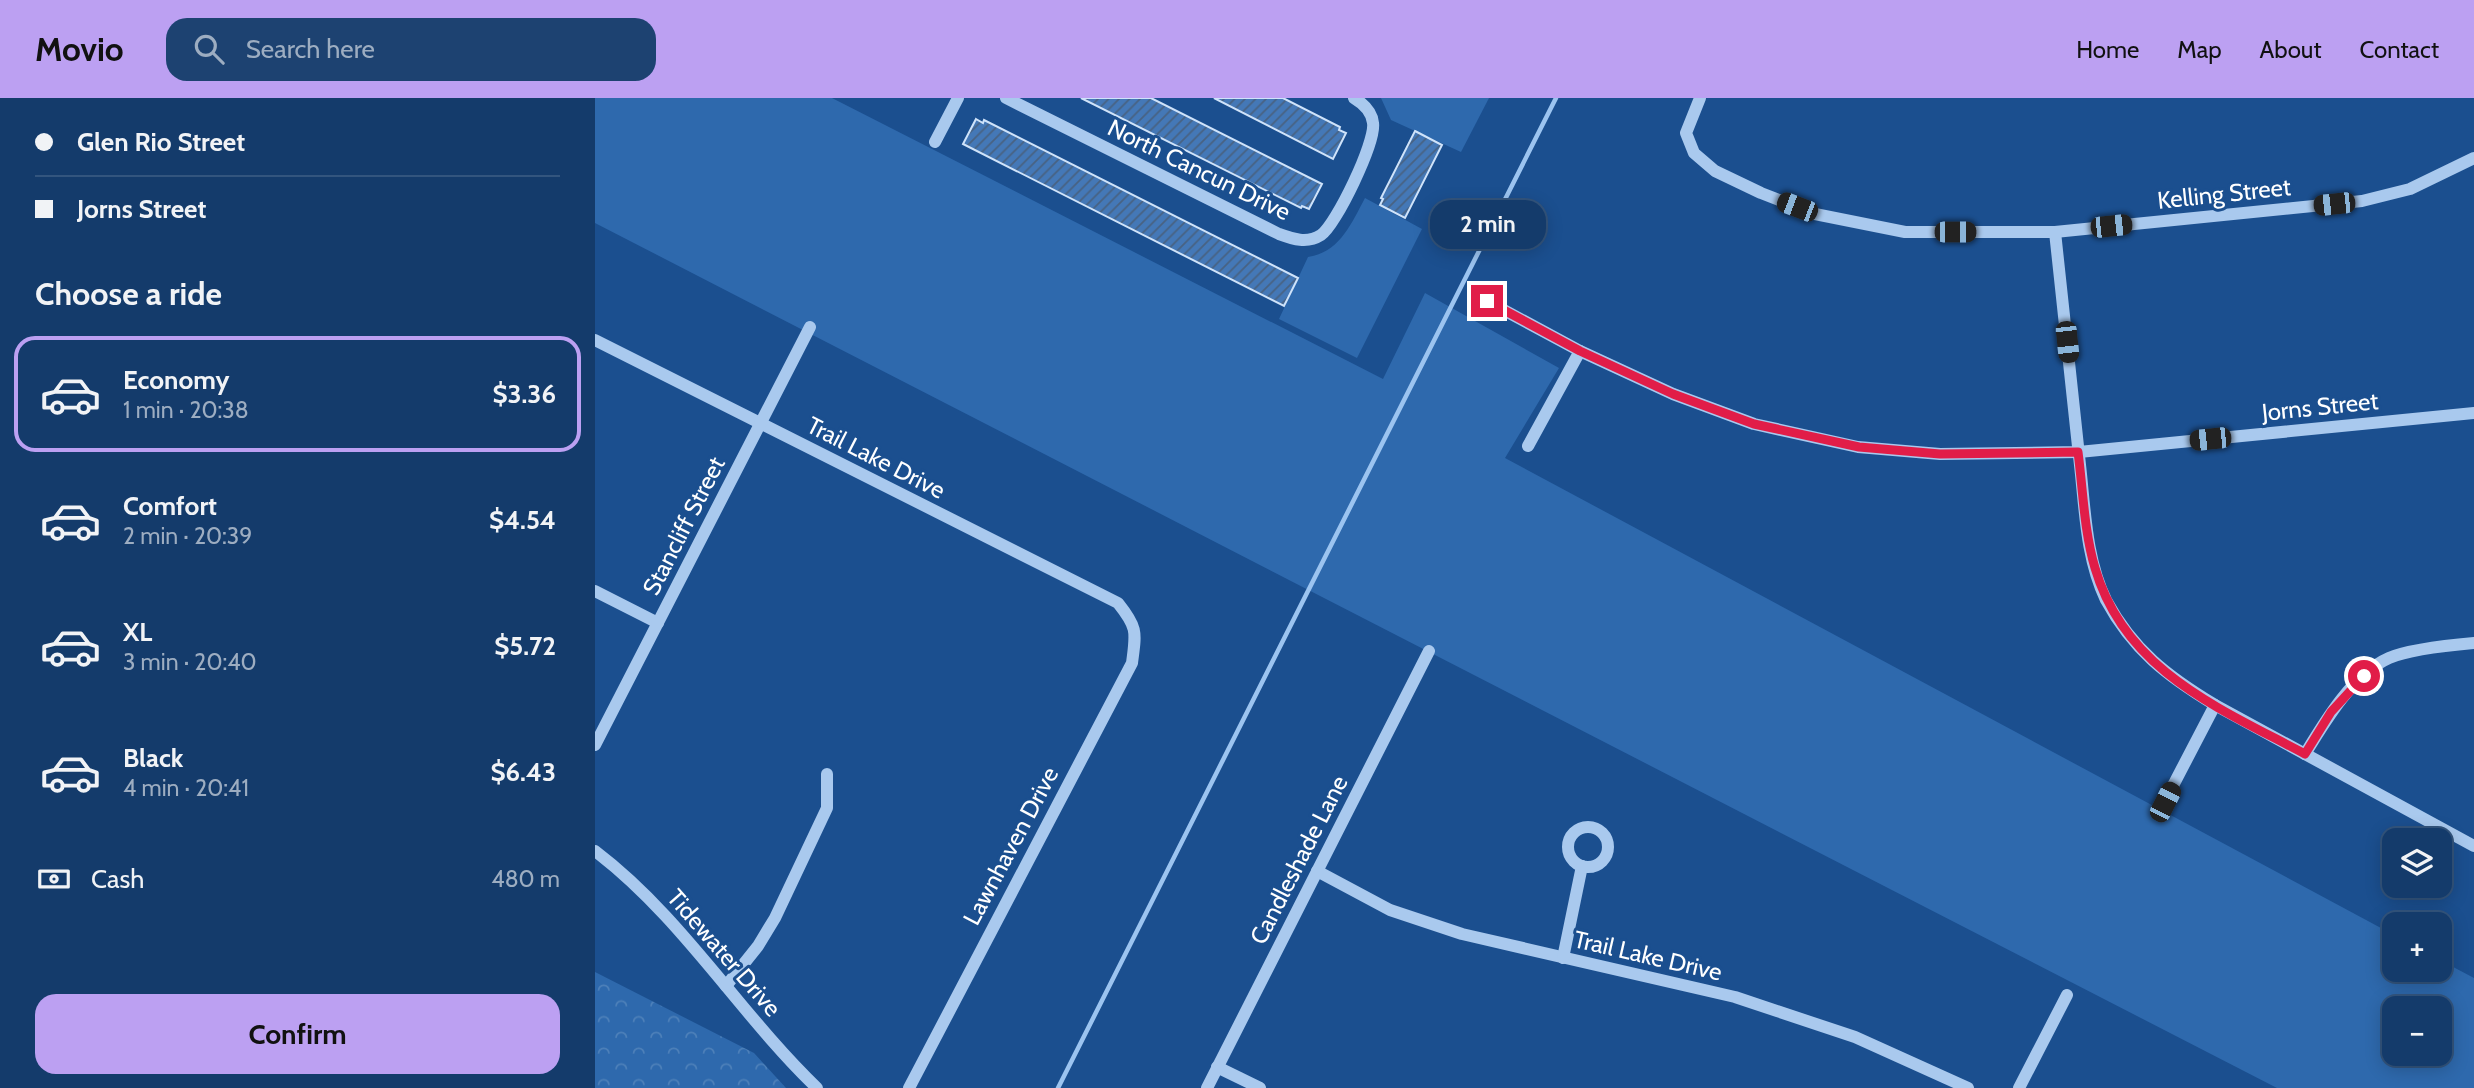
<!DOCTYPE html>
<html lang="en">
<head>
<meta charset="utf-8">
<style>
  body { margin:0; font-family:Cabin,sans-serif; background:#1d4271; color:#f1f3f6; height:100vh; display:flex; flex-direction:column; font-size:26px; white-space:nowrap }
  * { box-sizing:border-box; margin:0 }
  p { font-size:23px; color:#9dadc1 }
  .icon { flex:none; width:38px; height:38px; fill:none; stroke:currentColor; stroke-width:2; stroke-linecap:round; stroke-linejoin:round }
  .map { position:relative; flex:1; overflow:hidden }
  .details { display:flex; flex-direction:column; background:#143b6b; width:595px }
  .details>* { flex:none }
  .top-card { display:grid; align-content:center; height:154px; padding:0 35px; background:#143b6b }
  .controls { position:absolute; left:1787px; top:730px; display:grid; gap:14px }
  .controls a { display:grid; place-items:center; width:70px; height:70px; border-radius:14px; background:#143b6b; box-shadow:0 4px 18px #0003,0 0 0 2px #33557e; font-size:35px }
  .end { position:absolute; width:32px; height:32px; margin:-16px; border:9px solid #e11d48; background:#fff; box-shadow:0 0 0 4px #fff }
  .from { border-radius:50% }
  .bubble { position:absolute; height:49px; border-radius:21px; background:#143b6b; box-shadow:0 4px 18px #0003,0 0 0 2px #33557e; font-size:23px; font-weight:700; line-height:49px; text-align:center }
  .car { position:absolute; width:21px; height:42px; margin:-21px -10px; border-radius:9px; box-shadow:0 0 5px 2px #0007; background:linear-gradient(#222 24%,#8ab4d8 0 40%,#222 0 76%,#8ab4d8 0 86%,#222 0) }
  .top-card b { display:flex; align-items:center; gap:24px; height:66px; font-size:26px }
  .top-card b+b { border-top:2px solid #33557e }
  .top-card i { width:18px; height:18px; background:#f1f3f6 }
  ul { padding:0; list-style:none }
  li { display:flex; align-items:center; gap:21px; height:116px; margin:0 14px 10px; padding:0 21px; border:4px solid transparent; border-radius:21px }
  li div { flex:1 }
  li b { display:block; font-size:26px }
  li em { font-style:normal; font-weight:700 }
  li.active { border-color:#bca0f2 }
  li>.icon { width:63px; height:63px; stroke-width:1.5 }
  h2 { padding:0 35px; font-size:32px; line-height:84px }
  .pay { display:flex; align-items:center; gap:18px; height:77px; padding:0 35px; font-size:26px }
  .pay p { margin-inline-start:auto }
  .cta { display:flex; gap:14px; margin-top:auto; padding:14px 35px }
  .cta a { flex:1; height:80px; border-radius:21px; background:#bca0f2; color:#111; font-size:28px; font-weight:700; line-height:80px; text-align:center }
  header { display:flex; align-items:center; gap:42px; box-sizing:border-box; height:98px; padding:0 35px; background:#bca0f2; color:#111 }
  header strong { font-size:33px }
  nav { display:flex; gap:38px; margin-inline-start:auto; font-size:24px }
  .search { width:490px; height:63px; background:#1d4271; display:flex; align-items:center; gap:18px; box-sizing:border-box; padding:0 24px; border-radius:21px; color:#9dadc1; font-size:26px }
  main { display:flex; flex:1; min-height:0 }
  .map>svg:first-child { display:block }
  .grass { fill:#2e69ad; fill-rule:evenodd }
  .park { fill:url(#park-crowns) }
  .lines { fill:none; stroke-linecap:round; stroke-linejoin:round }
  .stream { stroke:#9cc4f0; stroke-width:4.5 }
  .building { fill:url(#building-hatch); stroke:#cfe3fa; stroke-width:2 }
  .minor { stroke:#a9c9ee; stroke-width:12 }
  .route { stroke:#e11d48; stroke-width:9 }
  .labels { text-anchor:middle; stroke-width:6; stroke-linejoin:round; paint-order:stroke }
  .street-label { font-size:24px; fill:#fff; stroke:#1b4f8f }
</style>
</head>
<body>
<header>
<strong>Movio</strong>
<div class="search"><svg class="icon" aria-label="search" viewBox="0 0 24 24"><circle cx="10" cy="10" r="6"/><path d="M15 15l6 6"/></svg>Search here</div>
<nav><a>Home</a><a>Map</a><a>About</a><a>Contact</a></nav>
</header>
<main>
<section class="details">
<div class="top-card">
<b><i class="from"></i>Glen Rio Street</b>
<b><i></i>Jorns Street</b>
</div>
<h2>Choose a ride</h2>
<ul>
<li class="active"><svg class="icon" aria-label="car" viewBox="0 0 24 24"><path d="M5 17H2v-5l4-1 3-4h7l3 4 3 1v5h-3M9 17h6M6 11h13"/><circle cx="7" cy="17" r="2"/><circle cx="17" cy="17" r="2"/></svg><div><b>Economy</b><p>1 min · 20:38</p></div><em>$3.36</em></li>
<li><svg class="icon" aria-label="car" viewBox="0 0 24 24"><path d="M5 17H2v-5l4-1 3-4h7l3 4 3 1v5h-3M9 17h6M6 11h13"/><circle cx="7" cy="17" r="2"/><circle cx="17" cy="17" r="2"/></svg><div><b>Comfort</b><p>2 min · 20:39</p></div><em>$4.54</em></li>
<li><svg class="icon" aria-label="car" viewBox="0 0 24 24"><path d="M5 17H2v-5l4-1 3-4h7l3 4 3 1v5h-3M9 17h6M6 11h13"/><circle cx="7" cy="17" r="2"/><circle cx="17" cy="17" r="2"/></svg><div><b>XL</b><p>3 min · 20:40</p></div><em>$5.72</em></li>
<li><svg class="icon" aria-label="car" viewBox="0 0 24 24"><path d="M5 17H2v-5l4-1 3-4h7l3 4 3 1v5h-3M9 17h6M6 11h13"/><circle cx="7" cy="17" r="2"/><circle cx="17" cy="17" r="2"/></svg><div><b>Black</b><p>4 min · 20:41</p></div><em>$6.43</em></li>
</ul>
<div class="pay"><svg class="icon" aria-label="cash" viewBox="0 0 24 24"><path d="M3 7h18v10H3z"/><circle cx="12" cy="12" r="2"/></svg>Cash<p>480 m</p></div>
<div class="cta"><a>Confirm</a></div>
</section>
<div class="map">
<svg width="1879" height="990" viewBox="0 0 1879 990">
  <defs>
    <pattern id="park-crowns" width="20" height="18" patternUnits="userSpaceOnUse" patternTransform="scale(1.75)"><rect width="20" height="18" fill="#2e69ad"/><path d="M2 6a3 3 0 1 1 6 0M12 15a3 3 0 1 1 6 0" fill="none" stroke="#4d80b9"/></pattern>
    <pattern id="building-hatch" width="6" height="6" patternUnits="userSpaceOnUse" patternTransform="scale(1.75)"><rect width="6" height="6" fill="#4478b7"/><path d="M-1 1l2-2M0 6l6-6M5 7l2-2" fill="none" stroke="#486282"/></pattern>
  </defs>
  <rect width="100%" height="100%" fill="#1b4f8f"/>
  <g class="grass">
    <path d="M0,0h237l551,281 42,-86 134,75 -54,90 889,477v35h45l1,-10 34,18v110h-197l-1682,-865zM1799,910h45v46h-45z"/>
    <path d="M786,0h108l-28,54 -70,-32z"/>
    <path d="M770,100l57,31 -65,129 -78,-39 29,-62c32,-5 43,-33 57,-59z"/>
  </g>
  <path class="park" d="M0,874l159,81 32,35h-191z"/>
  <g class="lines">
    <path class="stream" d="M463,990l498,-990"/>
  </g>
  <g class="building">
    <path d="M486,0h70l171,86 -13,25 -7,-3 -1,2z"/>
    <path d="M619,0h69l57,29 -1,3 7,3 -13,26z"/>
    <path d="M381,21l7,4 1,-3 314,158 -14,28 -321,-162z"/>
    <path d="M820,33l27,14 -37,73 -25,-13 3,-6 -2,-1z"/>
  </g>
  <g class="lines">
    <g class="minor">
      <path d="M411,0l273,136c14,5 28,10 42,1 15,-10 55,-93 52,-112 -1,-11 -9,-19 -19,-25"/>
      <path d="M1105,0l-14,35 8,20 21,18 46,22 54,21 90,18h150l307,-31 48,-12 64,-31"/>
      <path d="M340,44l23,-44"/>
      <path d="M1460,134c9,78 16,155 25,233 5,44 6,94 26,135 27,50 61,76 109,105l259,141"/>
      <path d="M892,203l93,50 93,43 81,30 104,23 82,7 139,-2 395,-39"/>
      <path d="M0,242l523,263c20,25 18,29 14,60l-223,425"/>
      <path d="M933,348l52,-95"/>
      <path d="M0,493l63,32"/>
      <path d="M0,647l215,-418"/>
      <path d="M1710,656c20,-33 48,-80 84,-96 21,-9 62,-13 85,-15"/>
      <path d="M1570,703l50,-96"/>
      <circle cx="993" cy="749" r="20"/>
      <path d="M0,753c87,66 144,162 222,237"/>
      <path d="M722,773l73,39 72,24 273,63 120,40 113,51"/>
      <path d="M968,860l19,-92"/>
      <path d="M131,888l32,-40 17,-28 52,-110v-34"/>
      <path d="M622,969l43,21"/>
      <path d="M612,990l222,-437"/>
      <path d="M1424,990l48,-93"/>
    </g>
  </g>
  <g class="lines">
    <path class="route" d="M892,203l93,50 93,43 81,30 105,23 81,7 138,-2c5,38 6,79 17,116 30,103 124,140 210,186l26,-42 33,-36"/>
  </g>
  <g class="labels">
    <g class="street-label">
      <text transform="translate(604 72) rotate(26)" y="8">North Cancun Drive</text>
      <text transform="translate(1629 96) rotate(-6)" y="8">Kelling Street</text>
      <text transform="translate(1725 309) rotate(-6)" y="8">Jorns Street</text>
      <text transform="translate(281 360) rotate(27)" y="8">Trail Lake Drive</text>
      <text transform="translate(89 428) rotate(-63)" y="8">Stancliff Street</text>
      <text transform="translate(416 748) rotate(-62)" y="8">Lawnhaven Drive</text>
      <text transform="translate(704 762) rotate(-63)" y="8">Candleshade Lane</text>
      <text transform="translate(129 855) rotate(49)" y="8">Tidewater Drive</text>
      <text transform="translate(1053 858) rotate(13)" y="8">Trail Lake Drive</text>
    </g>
  </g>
</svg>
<div class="controls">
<a><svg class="icon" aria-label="layers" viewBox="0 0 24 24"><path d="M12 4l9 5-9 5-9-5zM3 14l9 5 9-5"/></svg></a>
<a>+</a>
<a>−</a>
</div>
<i class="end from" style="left:1769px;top:578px"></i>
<i class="end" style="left:892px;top:203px"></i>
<div class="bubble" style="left:835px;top:102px;width:116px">2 min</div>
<i class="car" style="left:1739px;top:106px;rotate:264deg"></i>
<i class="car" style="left:1202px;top:109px;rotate:291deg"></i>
<i class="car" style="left:1516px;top:128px;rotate:84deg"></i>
<i class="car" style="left:1360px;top:134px;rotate:90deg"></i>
<i class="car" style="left:1472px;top:244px;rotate:174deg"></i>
<i class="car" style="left:1615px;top:341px;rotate:264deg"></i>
<i class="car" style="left:1570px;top:704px;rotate:27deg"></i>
</div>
</main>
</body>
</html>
